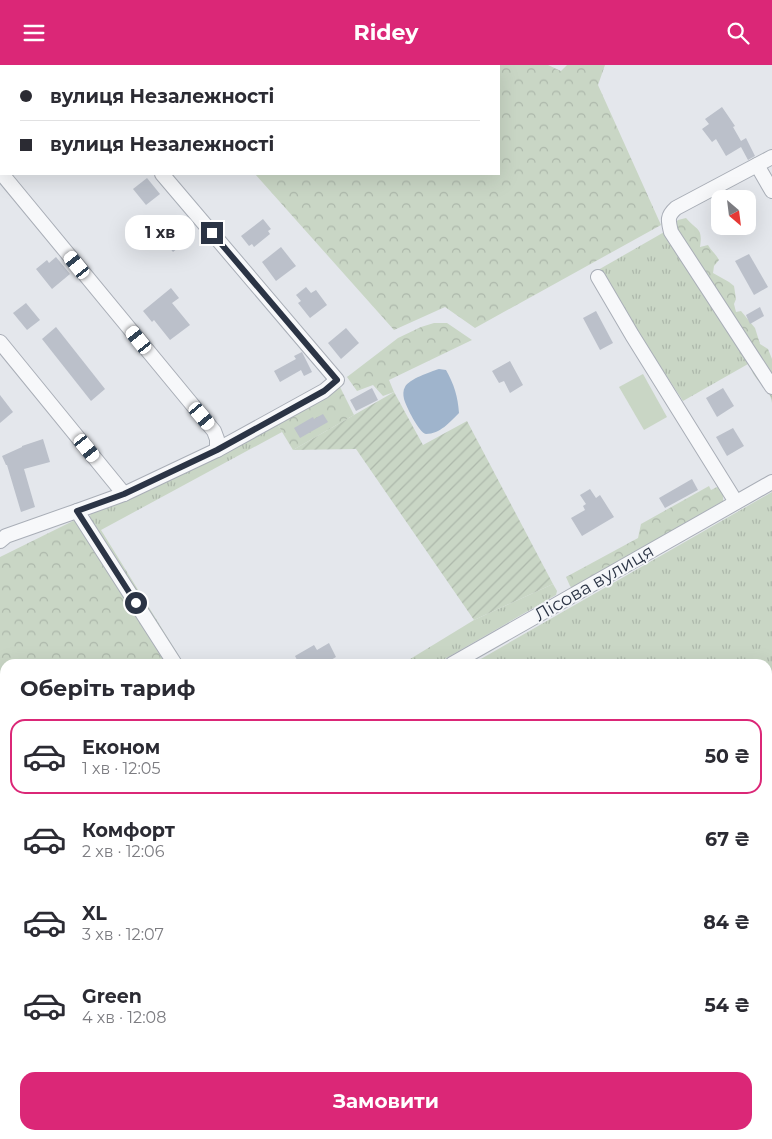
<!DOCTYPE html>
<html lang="uk">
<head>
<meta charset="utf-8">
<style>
  body { margin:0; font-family:Montserrat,sans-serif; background:#f7f7f7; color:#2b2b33; height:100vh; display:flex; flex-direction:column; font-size:19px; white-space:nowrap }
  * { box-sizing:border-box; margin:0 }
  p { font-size:16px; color:#7c7c81 }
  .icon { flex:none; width:28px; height:28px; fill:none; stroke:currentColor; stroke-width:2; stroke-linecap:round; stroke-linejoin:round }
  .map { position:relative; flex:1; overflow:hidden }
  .side { position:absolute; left:0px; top:594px; width:772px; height:481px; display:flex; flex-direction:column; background:#fff; border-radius:15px 15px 0 0; box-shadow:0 5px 20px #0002 }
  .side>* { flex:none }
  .hud { position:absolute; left:0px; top:0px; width:500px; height:110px; box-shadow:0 5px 20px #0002; display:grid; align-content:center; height:110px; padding:0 20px; background:#fff }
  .needle { width:32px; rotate:152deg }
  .tools { position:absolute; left:711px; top:125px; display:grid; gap:10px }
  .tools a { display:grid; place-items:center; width:45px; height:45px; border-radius:10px; background:#fff; box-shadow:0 5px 20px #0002; font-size:25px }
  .end { position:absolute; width:22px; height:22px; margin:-11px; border:6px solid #2b3445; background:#fff; box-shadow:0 0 0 2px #fff }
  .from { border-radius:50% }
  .bubble { position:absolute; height:35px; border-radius:15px; background:#fff; box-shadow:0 5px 20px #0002; font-size:16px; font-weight:700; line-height:35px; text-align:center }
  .car { position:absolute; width:15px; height:30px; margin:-15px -8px; border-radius:6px; box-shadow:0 0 4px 1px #0007; background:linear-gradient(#fff 24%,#345 0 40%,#fff 0 76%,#345 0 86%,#fff 0) }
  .hud b { display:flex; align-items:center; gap:18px; height:48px; font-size:19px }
  .hud b+b { border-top:1px solid #e1e1e2 }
  .hud i { width:12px; height:12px; background:#2b2b33 }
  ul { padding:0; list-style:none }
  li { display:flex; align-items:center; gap:15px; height:75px; margin:0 10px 8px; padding:0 10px; border:2px solid transparent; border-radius:15px }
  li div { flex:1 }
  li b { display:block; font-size:19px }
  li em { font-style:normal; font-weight:700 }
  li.on { border-color:#db2777 }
  li>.icon { width:45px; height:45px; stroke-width:1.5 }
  h2 { padding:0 20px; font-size:22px; line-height:60px }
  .action { display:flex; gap:10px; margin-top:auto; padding:10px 20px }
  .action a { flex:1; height:58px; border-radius:15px; background:#db2777; color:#fff; font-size:20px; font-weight:700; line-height:58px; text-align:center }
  header { display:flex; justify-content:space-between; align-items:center; height:65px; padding:0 20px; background:#db2777; color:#fff; font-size:22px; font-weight:700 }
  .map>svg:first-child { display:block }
  .grass { fill:url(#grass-tufts) }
  .forest { fill:url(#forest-crowns) }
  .wetland { fill:url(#wetland-marsh) }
  .garden { fill:url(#garden-furrows) }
  .pitch { fill:#c9d6c5 }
  .water { fill:#9fb4cc }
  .building { fill:#bbc0ca }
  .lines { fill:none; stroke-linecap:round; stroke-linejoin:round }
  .minor-casing { stroke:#a9aeb7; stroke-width:16 }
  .minor { stroke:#f7f8fa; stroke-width:14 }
  .route { stroke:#2b3445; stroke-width:6 }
  .labels { text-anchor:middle; stroke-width:4; stroke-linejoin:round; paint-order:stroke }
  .street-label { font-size:18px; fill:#2b3445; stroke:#f4f6f9 }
</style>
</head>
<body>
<header><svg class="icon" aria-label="menu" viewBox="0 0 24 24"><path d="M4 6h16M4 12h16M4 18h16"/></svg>Ridey<svg class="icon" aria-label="search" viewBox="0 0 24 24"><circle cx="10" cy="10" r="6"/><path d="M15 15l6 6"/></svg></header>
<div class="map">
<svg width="772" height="1074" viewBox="0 0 772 1074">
  <defs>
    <pattern id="grass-tufts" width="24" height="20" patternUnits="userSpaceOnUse" patternTransform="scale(1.25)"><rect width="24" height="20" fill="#c9d6c5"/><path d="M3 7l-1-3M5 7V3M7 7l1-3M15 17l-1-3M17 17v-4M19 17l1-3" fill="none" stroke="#adb8ab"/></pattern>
    <pattern id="forest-crowns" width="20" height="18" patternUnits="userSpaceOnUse" patternTransform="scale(1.25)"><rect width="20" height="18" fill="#c9d6c5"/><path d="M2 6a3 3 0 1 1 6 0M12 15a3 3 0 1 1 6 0" fill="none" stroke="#adb8ab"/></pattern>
    <pattern id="wetland-marsh" width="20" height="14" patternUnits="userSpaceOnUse" patternTransform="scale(1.25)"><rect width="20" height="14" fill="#c9d6c5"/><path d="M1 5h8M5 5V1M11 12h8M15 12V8" fill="none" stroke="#adb8ab"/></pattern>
    <pattern id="garden-furrows" width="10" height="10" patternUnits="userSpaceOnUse" patternTransform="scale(1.25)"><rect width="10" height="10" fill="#c9d6c5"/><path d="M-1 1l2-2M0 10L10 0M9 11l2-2" fill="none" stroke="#adb8ab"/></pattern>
  </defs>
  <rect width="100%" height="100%" fill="#e4e7ec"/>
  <g class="grass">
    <path d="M666,166l82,133 -65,37 -60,-91 -25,-40z"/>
    <path d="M276,357l6,10 -181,98 83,134h-5l-90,-142 2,-11z"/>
    <path d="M772,427v297l-4,-2v-123h-296z"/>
    <path d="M553,519l4,7 -1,4 -120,69h-34l72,-44z"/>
  </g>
  <g class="forest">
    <path d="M159,0h389l13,6 6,-6h38l-7,20 63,140 -186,103 -30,-21 -51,23 -139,-156h244v-108h-339z"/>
    <path d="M686,153c11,13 17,9 14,29l8,-2c3,6 8,9 11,15l-5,6 -1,7 16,9 5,4 2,13 -2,5 2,8 5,-1 14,17 5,16 8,5 4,10v44c-2,-14 -11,-17 -18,-28 -5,-9 -2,-12 -14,-19l-1,-5v-5l-6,-6 1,-6 -9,-12 -7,-5v-5l-45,-87 5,-5z"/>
    <path d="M434,258h13l25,17 -83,40 5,12 -11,4 -10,-11 -16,6 -10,-14 51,-39 23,-11z"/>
    <path d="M339,320l15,30 -61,35 -17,-28z"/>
    <path d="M709,421l2,4 8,-4c3,5 5,8 4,15l-151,87 -2,-2 -4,-9 72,-39 3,-14z"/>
    <path d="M79,453l93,146h-167v63l-5,-7v-163z"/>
  </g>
  <g class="wetland">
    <path d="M772,761v285l-4,-20v-262z"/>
    <path d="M231,1070h74l2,4h-74z"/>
  </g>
  <g class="garden">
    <path d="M394,327l29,53 44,-24 86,163 -79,36 -118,-171 -63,1z"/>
    <path d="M0,655l5,7v206l-5,3z"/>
    <path d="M5,915v155h161l-8,4h-158v-156z"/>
    <path d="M179,1070h52l2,4h-62z"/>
  </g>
  <path class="pitch" d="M643,309l24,43 -23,13 -25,-43z"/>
  <g class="water">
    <path d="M439,304l7,1c8,14 12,27 13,43 -9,9 -19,21 -33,21 -7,-1 -20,-28 -22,-35 -1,-4 -1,-9 1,-12 4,-8 25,-15 34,-18z"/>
    <path d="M768,874l4,3v190l-4,2z"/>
    <path d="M317,1070h447l-9,4h-436z"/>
  </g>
  <g class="building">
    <path d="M722,42l13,19 -2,1 8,14 5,-3 9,18 -7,4 -7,-13 -15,9 -10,-17 -4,3 -10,-13 7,-5 -4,-5z"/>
    <path d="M147,113l13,16 -14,11 -13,-16z"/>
    <path d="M178,152l8,11 -4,3 7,8 -16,13 -15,-19z"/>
    <path d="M263,154l8,10 -3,2 2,3 -16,13 -2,-3 -3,2 -8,-10z"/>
    <path d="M281,182l15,19 -20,15 -14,-19z"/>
    <path d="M749,189l19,33 -14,8 -19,-34z"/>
    <path d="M56,192l14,17 -18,15 -16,-20 11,-9 2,3z"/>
    <path d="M306,222l5,6 5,-3 11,15 -17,13 -12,-15 3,-2 -5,-6z"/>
    <path d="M171,223l8,10 -7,5 18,22 -20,15 -16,-20 -2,2 -9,-11z"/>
    <path d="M26,238l14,17 -13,10 -14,-17z"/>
    <path d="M760,242l4,9 -14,8 -4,-9z"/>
    <path d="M596,246l17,32 -13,7 -17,-32z"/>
    <path d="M56,262l49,62 -14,12 -49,-62z"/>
    <path d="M346,263l13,15 -18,16 -13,-16z"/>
    <path d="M302,287l10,20 -8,4 -3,-6 -21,12 -6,-11 22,-12 -2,-3z"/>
    <path d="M510,296l13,24 -13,8 -6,-12 -5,2 -7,-12z"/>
    <path d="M372,323l6,12 -22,11 -6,-11z"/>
    <path d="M723,323l11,18 -17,11 -11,-19z"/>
    <path d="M0,330l13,17 -13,11z"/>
    <path d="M323,349l5,8 -28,16 -6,-10 19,-11 1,2z"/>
    <path d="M733,363l11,18 -17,10 -11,-19z"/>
    <path d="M43,374l7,23 -26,7 11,38 -14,5 -14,-47h-1l-4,-9 20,-9v-1z"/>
    <path d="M692,414l6,11 -33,18 -6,-10z"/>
    <path d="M590,424l6,9 4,-3 14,22 -32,19 -11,-18 14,-8 -2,-4 3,-2 -6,-9z"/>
    <path d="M329,578l7,14 -12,7h-25l-4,-8 19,-11 3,5z"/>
  </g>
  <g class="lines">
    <defs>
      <g id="minor">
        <path d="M70,0l1,1"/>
        <path d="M772,92l-96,51c-9,8 -8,12 -5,24l101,155"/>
        <path d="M757,100l15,26"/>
        <path d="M2,109l212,257 3,8v11"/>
        <path d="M598,212l34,58 104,167"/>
        <path d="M0,277l124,152"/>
        <path d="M77,446l47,-17 93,-44 107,-59 13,-11 -175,-206"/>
        <path d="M0,476l6,-5 71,-25 98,153"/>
        <path d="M452,599l320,-182"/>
        <path d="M0,898l5,-3"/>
        <path d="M312,1070l2,4"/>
      </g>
    </defs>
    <use href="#minor" class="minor-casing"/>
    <use href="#minor" class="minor"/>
  </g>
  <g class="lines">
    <path class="route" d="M136,538l-59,-92 47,-17 93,-44 107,-59 13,-11 -125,-147"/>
  </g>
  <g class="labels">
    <g class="street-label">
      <text transform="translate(594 518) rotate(-30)" y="6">Лісова вулиця</text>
    </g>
  </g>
</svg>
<div class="tools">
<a><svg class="needle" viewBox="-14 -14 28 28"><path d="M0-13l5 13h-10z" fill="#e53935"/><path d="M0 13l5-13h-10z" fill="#7c7c81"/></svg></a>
</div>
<i class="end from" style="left:136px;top:538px"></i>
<i class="end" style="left:212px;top:168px"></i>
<div class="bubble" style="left:125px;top:150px;width:70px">1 хв</div>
<i class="car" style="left:77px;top:200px;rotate:321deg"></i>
<i class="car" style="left:139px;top:275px;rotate:321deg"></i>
<i class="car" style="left:202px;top:351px;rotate:140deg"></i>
<i class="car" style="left:87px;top:383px;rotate:141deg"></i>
<div class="hud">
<b><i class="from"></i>вулиця Незалежності</b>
<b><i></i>вулиця Незалежності</b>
</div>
<section class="side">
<h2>Оберіть тариф</h2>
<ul>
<li class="on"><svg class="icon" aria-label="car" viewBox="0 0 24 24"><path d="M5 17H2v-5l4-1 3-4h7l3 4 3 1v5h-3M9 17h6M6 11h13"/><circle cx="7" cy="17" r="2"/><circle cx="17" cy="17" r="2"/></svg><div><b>Економ</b><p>1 хв · 12:05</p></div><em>50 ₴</em></li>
<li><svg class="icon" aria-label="car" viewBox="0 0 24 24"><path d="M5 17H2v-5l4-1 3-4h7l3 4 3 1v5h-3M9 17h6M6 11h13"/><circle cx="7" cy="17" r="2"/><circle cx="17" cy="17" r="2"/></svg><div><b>Комфорт</b><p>2 хв · 12:06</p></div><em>67 ₴</em></li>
<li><svg class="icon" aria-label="car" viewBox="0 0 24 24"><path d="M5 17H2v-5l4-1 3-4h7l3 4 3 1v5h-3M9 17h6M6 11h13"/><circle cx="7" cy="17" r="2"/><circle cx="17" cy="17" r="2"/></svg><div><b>XL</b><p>3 хв · 12:07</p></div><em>84 ₴</em></li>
<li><svg class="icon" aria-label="car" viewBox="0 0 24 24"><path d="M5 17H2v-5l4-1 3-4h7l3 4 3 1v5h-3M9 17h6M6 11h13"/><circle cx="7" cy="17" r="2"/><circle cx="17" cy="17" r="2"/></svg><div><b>Green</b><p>4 хв · 12:08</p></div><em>54 ₴</em></li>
</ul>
<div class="action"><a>Замовити</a></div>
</section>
</div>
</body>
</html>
